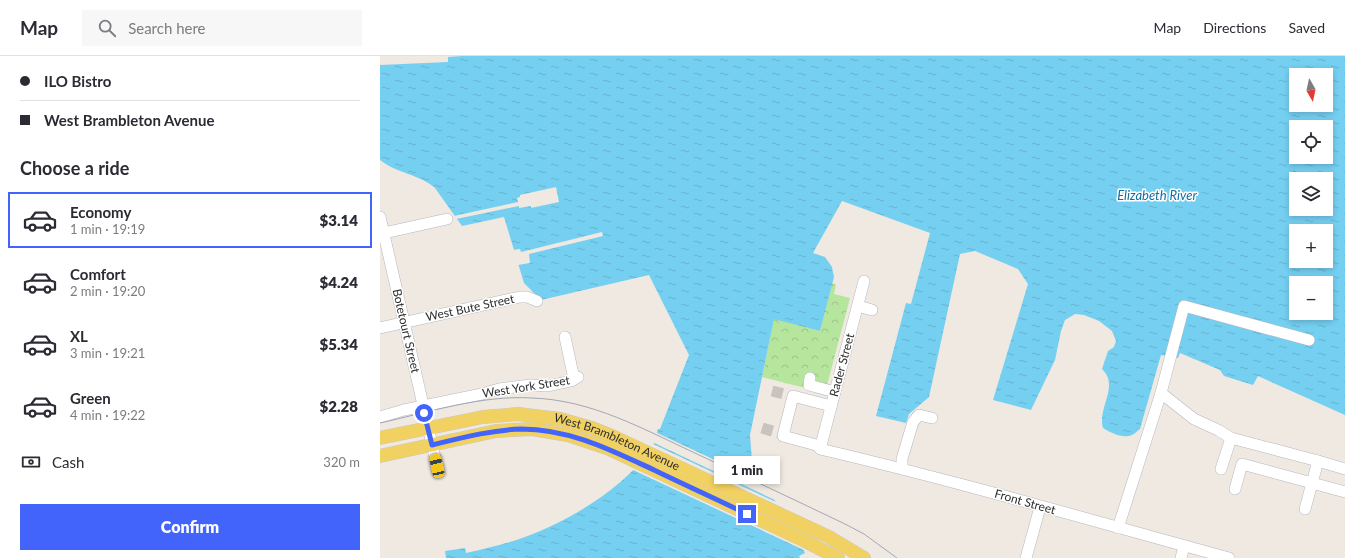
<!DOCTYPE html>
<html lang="en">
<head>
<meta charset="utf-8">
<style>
  body { margin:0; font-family:Lato,sans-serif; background:#f7f7f7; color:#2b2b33; height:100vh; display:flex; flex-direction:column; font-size:15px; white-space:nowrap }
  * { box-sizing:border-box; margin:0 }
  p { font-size:13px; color:#7c7c81 }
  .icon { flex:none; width:22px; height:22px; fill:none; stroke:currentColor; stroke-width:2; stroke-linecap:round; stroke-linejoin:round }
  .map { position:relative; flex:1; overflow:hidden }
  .sheet { display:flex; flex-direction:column; background:#fff; width:380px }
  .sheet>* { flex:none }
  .hud { display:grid; align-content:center; height:88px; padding:0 20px; background:#fff }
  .needle { width:26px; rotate:171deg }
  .controls { position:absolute; left:909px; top:12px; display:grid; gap:8px }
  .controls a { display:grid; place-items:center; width:44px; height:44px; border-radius:0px; background:#fff; box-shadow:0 2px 6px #0003; font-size:20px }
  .end { position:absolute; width:18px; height:18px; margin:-9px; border:5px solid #4264fb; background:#fff; box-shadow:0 0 0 2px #fff }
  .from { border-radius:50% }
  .bubble { position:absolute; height:28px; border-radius:0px; background:#fff; box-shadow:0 2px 6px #0003; font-size:13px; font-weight:800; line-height:28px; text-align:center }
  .car { position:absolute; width:12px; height:24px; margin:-12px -6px; border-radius:5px; box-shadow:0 0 3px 1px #0007; background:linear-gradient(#f5c518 24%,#345 0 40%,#f5c518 0 76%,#345 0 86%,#f5c518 0) }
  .hud b { display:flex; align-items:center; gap:14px; height:38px; font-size:15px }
  .hud b+b { border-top:1px solid #e1e1e2 }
  .hud i { width:10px; height:10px; background:#2b2b33 }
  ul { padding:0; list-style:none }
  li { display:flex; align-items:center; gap:12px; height:56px; margin:0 8px 6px; padding:0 12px; border:2px solid transparent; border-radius:0px }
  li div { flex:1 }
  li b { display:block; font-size:15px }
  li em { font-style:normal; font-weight:800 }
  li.selected { border-color:#4264fb }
  li>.icon { width:36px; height:36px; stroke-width:1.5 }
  h2 { padding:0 20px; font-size:18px; line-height:48px }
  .pay { display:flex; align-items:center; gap:10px; height:44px; padding:0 20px; font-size:15px }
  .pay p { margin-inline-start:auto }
  .primary-button { display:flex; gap:8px; margin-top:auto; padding:8px 20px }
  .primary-button a { flex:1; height:46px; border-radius:0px; background:#4264fb; color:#fff; font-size:16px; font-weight:800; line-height:46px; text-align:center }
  header { display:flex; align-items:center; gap:24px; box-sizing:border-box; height:56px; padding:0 20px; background:#fff; border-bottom:1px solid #e1e1e2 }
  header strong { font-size:19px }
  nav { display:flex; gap:22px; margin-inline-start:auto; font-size:14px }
  .search { width:280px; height:36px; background:#f7f7f7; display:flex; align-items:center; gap:10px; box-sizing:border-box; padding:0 14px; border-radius:0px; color:#7c7c81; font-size:15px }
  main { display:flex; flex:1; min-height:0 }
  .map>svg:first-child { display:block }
  .park { fill:url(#park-crowns) }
  .water { fill:url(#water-ripples); fill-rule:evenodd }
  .pier { fill:#efe9e1 }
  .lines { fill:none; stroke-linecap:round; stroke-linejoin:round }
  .minor-tunnel { stroke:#c8c4bd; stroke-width:11; stroke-dasharray:11 5.5; stroke-linecap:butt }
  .minor-casing { stroke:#b4b7c1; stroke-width:12 }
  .major-casing { stroke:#c9c9c9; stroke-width:14 }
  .minor { stroke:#fff; stroke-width:11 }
  .major { stroke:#f2d163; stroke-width:13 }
  .tram { stroke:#a3a6b8; stroke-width:1 }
  .route { stroke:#4264fb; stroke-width:5 }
  .labels { text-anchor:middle; stroke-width:3; stroke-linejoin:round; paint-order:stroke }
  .street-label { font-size:12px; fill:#2e2e2e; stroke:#fff }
  .water-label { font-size:13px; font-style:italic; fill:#0d6fa3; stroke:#fff }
</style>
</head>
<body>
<header>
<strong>Map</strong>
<div class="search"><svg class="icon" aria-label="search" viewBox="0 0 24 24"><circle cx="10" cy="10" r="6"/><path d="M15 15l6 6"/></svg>Search here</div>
<nav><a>Map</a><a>Directions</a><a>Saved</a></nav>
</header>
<main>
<section class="sheet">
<div class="hud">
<b><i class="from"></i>ILO Bistro</b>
<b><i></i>West Brambleton Avenue</b>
</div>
<h2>Choose a ride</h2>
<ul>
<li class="selected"><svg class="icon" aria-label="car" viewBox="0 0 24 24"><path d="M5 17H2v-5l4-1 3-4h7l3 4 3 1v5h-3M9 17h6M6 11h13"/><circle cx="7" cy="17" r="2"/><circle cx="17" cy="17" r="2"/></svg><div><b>Economy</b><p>1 min · 19:19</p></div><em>$3.14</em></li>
<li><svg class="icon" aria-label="car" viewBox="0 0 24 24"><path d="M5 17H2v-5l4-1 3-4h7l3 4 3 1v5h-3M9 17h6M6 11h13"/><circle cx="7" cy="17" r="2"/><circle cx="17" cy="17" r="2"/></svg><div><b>Comfort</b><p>2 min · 19:20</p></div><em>$4.24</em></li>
<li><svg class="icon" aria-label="car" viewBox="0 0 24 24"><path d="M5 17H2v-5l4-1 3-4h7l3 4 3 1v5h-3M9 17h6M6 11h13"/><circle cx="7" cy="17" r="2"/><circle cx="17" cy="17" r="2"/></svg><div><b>XL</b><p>3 min · 19:21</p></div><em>$5.34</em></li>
<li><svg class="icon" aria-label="car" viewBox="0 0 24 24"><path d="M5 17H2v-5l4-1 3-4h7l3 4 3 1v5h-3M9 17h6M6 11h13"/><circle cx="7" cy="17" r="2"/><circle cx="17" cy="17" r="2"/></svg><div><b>Green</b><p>4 min · 19:22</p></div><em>$2.28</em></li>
</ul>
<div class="pay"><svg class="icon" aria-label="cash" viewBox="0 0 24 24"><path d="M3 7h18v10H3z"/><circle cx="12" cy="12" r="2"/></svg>Cash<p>320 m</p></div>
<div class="primary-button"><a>Confirm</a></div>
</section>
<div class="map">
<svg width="965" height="502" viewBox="0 0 965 502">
  <defs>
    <pattern id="park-crowns" width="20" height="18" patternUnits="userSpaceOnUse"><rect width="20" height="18" fill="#b6e59e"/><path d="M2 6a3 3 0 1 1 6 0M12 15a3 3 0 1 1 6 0" fill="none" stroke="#9dc588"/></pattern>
    <pattern id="water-ripples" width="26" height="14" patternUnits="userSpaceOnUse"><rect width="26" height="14" fill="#75cff0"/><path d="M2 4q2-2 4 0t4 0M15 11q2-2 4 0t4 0" fill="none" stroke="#66b2ce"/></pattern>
  </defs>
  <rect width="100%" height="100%" fill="#efe9e1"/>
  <path class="park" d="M452,227l4,2 -2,9 16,4 -25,95 -63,-16 12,-59 46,13z"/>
  <path class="water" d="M82,0h883v359l-87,-39 -5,9 -29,-9 -4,-6 -40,-17 -2,5 -17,-3 -21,74c-2,1 -5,5 -8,6 -9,4 -21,-2 -29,-7 -6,-20 17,-42 -1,-59l6,-18 6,-4 2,-6 -4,-10 -13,-10 -15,-6 -9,-1 -10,6 -4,11 -6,29 -24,50 -38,-10 35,-116 -10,-15 -43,-18 -15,3 -31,143 -20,17 -3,9 -30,-7 30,-113 5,1 19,-71 -88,-32 -29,52 12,4 7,10 2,10 -14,54 -46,-12 -24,116 2,26 53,92 -6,3 1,2h-354l-1,-7 20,-3 1,5c20,-5 40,-9 59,-16 44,-16 99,-49 126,-88 4,-5 5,-14 7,-20h2l29,-74 -40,-80 -108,25 -17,-17 -20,-66 -42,9 -27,-38c-16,-14 -39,-15 -55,-28v-95l68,-3v-5zM916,19h30v30h-30zM916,71h30v30h-30zM916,123h30v30h-30zM916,175h30v30h-30zM916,227h30v30h-30z"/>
  <g class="pier">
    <path d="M176,131l3,15 -28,6v-2l-12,2v-2l-63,13 -2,-3 64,-14 -1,-4 3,-1v-2z"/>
    <path d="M222,176l1,4 -74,18 1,9 -12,2 -5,-15 7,-1 1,3z"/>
    <path d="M275,376l113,53 9,16 -125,-59z"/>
    <path d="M271,387l127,60 28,48 -175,-82 19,-22z"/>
  </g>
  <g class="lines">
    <g class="minor-tunnel">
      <path d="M392,335l16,4"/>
      <path d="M382,372l17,5"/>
    </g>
    <defs>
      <g id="minor">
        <path d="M0,161l57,249"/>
        <path d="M0,178l67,-15"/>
        <path d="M484,225l-44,168c137,32 273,72 409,109"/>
        <path d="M478,250l14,4"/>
        <path d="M0,272l140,-31h7l10,4"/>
        <path d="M185,281l9,42"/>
        <path d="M430,322l-1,7 26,7"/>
        <path d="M781,337l33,26 24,11 13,8"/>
        <path d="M0,361l24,-7 78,-16 17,-5 31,-4 18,1 23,-5 7,-4"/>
        <path d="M440,390l-37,-10 10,-40 38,10"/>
        <path d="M938,405l27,8"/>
        <path d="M522,412v-9l11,-37 6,-7 13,3"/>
        <path d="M841,413l10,-31 87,23 -13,48"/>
        <path d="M855,433l7,-25 103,28"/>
        <path d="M738,472l43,-135 23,-87 125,34"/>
        <path d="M646,502l14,-51"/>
        <path d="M801,502l3,-12"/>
      </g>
      <g id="major">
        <path id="s1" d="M0,382l103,-21 35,-3 42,5 32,9 20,8 217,101 35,21"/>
        <path d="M0,400l116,-25 36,-2 36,6 39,13 196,92 35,18"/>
      </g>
    </defs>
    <use href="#minor" class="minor-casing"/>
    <use href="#major" class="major-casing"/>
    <use href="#minor" class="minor"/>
    <use href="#major" class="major"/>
    <path class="tram" d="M0,367c50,-11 101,-28 152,-25 60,2 111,31 165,56 49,23 98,46 148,70l19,10 33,24"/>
  </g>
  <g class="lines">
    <path class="route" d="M44,357l8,32c29,-7 59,-15 89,-16 49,0 90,21 133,41 31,15 62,29 93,44"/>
  </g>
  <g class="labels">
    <g class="street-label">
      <text transform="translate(90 252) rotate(-12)" y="4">West Bute Street</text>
      <text transform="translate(26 275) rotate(77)" y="4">Botetourt Street</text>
      <text transform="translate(462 309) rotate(-75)" y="4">Rader Street</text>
      <text transform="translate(146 331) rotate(-9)" y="4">West York Street</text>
      <text dy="4" stroke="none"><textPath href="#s1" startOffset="244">West Brambleton Avenue</textPath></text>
      <text transform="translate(645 446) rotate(16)" y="4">Front Street</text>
    </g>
    <g class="water-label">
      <text x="777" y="144">Elizabeth River</text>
    </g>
  </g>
</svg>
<div class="controls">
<a><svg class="needle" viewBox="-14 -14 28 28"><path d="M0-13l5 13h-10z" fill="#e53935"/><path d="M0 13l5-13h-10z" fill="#7c7c81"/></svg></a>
<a><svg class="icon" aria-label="locate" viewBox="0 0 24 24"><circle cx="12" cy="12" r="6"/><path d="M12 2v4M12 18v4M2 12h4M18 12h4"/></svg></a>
<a><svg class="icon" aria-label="layers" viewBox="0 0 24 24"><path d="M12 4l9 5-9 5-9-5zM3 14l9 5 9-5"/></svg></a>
<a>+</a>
<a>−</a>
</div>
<i class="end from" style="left:44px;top:357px"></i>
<i class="end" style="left:367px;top:458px"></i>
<div class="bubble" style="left:334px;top:400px;width:66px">1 min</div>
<i class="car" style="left:57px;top:410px;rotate:347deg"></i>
</div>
</main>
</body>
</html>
